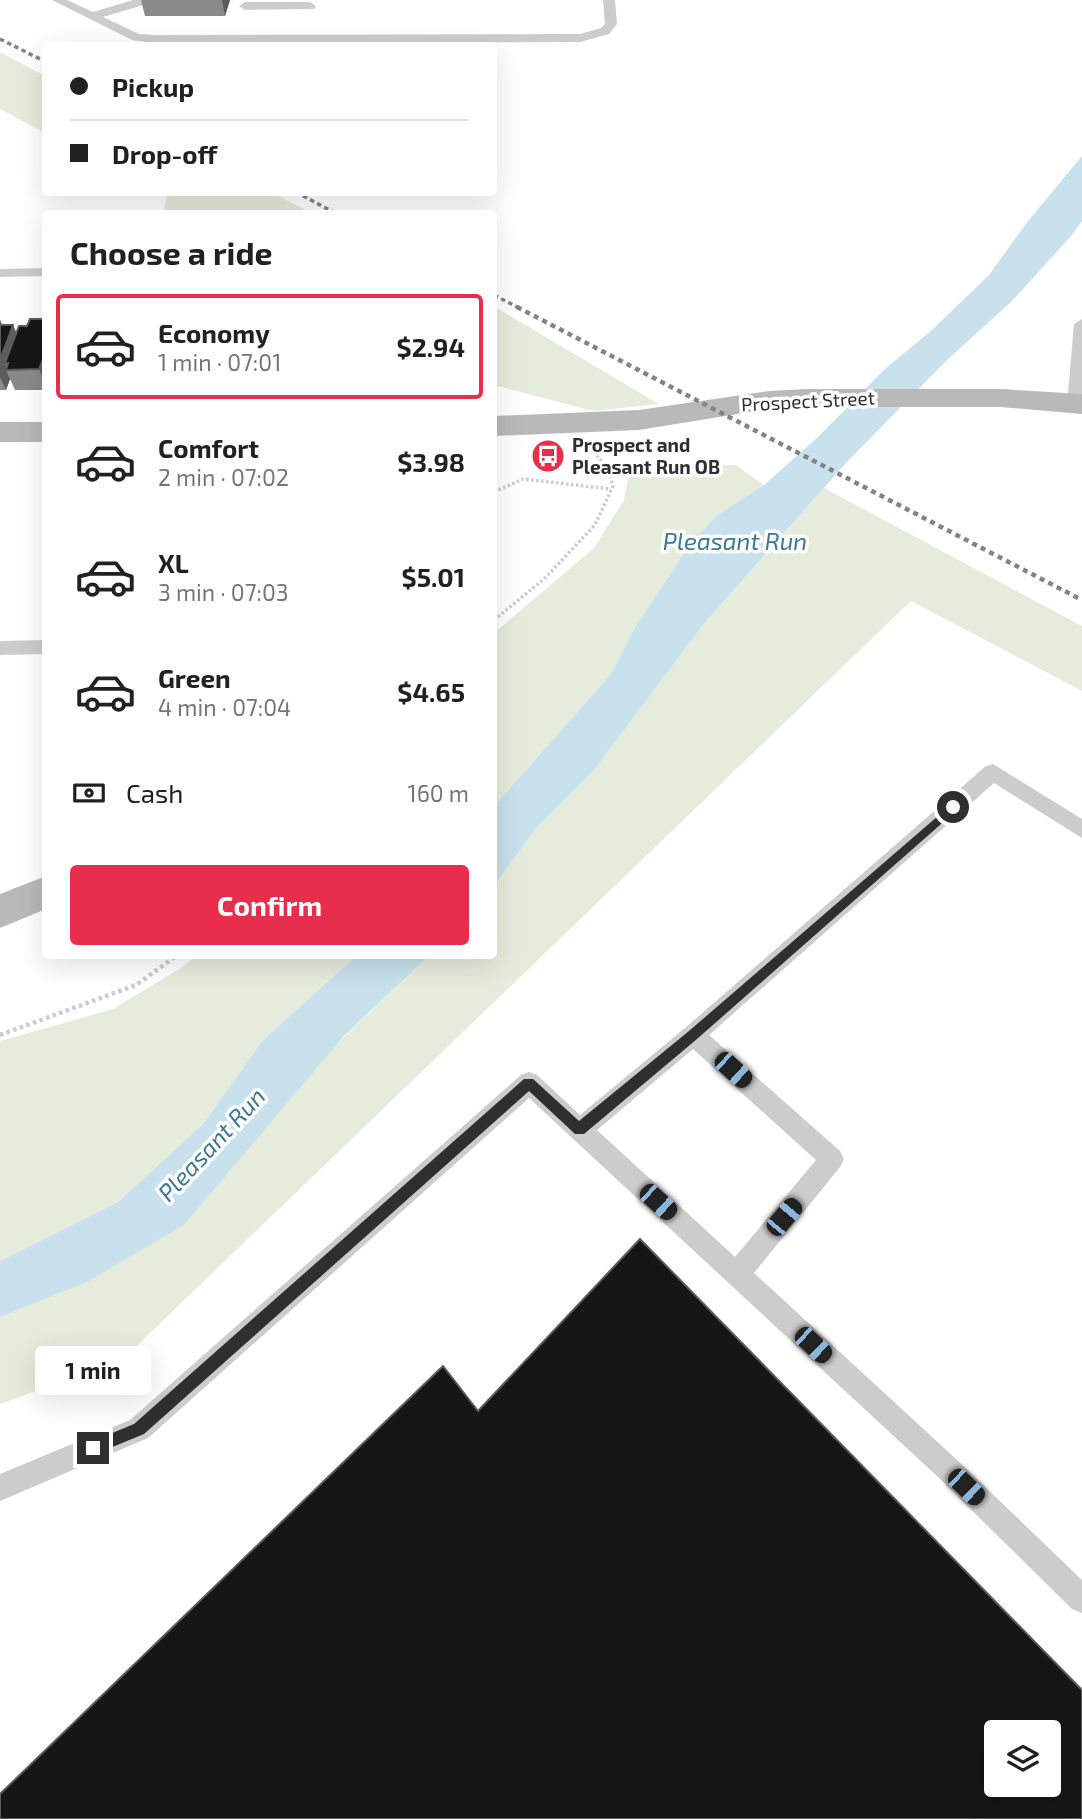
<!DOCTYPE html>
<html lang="en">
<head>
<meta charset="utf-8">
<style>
  body { margin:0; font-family:"Exo 2",sans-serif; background:#f6f6f6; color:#202124; height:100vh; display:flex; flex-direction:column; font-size:26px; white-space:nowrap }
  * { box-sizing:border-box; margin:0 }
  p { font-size:23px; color:#757577 }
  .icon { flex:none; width:38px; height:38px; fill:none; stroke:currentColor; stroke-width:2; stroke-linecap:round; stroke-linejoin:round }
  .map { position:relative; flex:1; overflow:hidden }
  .sheet { position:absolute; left:42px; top:210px; width:455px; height:749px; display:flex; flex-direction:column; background:#fff; border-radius:7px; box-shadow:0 7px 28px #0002 }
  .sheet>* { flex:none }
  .guide { position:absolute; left:42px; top:42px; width:455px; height:154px; border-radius:7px; box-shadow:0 7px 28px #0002; display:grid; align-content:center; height:154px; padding:0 28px; background:#fff }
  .buttons { position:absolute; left:984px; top:1720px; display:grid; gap:14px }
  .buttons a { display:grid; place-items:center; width:77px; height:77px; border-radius:7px; background:#fff; box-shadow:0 7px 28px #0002; font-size:35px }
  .end { position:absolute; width:32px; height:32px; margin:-16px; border:9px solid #2f2f2f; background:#fff; box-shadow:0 0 0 4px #fff }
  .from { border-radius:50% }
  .bubble { position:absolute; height:49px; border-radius:7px; background:#fff; box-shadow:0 7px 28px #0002; font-size:23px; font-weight:700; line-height:49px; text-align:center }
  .car { position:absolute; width:21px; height:42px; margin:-21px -10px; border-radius:9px; box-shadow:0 0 5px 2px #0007; background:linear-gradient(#222 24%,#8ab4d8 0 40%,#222 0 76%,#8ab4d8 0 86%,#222 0) }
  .guide b { display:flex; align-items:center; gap:24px; height:66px; font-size:26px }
  .guide b+b { border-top:2px solid #e0e0e0 }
  .guide i { width:18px; height:18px; background:#202124 }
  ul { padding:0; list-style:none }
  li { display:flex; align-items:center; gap:21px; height:105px; margin:0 14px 10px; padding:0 14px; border:4px solid transparent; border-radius:7px }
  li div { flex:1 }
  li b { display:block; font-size:26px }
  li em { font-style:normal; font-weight:700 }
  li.selected { border-color:#e82e4c }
  li>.icon { width:63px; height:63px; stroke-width:1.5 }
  h2 { padding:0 28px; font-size:32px; line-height:84px }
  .pay { display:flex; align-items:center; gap:18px; height:77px; padding:0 28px; font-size:26px }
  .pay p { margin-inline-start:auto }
  .action { display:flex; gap:14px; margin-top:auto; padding:14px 28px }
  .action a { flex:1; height:80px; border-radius:7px; background:#e82e4c; color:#fff; font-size:28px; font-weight:700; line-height:80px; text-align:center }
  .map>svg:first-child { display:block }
  .green { fill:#e6ecdc }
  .water { fill:#c8e1ec }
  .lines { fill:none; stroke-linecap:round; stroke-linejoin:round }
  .path-far1 { stroke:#ccc; stroke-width:3.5; stroke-dasharray:2.5 2.5; stroke-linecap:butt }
  .path { stroke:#ccc; stroke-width:4.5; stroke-dasharray:3.5 3.5; stroke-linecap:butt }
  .lane { fill:#ccc; fill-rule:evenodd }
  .secondary { fill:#b9b9b9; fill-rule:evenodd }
  .rail-far1 { stroke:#848484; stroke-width:3.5; stroke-dasharray:4.5 3.5; stroke-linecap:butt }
  .rail { stroke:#848484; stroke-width:4.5; stroke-dasharray:5 4.5; stroke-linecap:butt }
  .wall { fill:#8a8a8a }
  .shaded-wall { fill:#5c5c5c }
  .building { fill:#161616; stroke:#5c5c5c; stroke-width:2; fill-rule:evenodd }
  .route { fill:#2f2f2f }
  .labels { text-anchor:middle; stroke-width:7; stroke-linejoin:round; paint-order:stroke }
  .far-street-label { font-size:19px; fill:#2f2f2f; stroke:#fff }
  .far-poi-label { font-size:19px; font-weight:bold; fill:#2f2f2f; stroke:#fff; text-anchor:start }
  .water-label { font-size:24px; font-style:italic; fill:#3b7893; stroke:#fff }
</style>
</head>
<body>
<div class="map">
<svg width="1082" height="1819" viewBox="0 0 1082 1819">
  <rect width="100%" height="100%" fill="#fff"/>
  <g class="green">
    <path d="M0,52l45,24v57l-45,-24z"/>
    <path d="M160,193h112l40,20h-149l4,-17z"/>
    <path d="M494,307l6,3 159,94 -66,7 -99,-26z"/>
    <path d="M736,465l28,20 -47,30 -29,32 -56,85 -21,42 -117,132v-173l100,-85 30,-48 6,-34z"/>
    <path d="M824,488l258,138v65l-171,-90 -788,758 -123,45v-87l87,-35 342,-326h65v-70l43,-59 57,-57 109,-145z"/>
    <path d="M195,956h161l-94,85 -59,83 -85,78 -118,59v-220l113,-32 71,-43z"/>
  </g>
  <g class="water">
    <path d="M1082,156v65l-11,15 -59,65 -65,59 -102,104 -142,161 -109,145 -57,57 -43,59v-80l117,-132 21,-42 56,-85 29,-32 47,-30 55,-49 67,-68 46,-38 57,-55 39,-54z"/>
    <path d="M356,956h73l-85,80 -160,189 -97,57 -87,35v-56l118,-59 85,-78 59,-83z"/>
  </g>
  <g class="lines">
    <g class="path-far1">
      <path d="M494,492l29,-13 88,10"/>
      <path d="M494,620l50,-41 51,-54 18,-39 -5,-18 -11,-12"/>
    </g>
    <path class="path" d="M0,1035l136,-50 40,-29"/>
    <g class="lane">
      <path d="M52,0h15l26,12 40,-12h21v4l-14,2 -37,11 36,17 15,1 426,-1 21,-6 4,-4 -2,-24h12l2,24 -8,10 -29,8 -426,1 -22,-3z"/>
      <path d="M310,2l6,4 -2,3 -69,1 -6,-4 6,-4z"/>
      <path d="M46,268v8l-46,1v-8z"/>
      <path d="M1082,319v86l-7,4 -8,-5 7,-80z"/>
      <path d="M46,640v14l-46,1v-14z"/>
      <path d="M993,764l89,55v19l-88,-55 -285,252 131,116 4,8 -4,8 -86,106 202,186 126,121v33l-10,-4 -134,-132 -409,-379 -381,340 -148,63v-27l130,-54 391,-345 8,-3 8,3 43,40 105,-87 301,-262zM693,1049l123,111 -81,97 -138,-127z"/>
    </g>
    <g class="secondary">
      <path d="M807,389h194l81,5v20l-81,-7h-194l-38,2 -130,21 -145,6v-20l145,-6 130,-19z"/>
      <rect x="0" y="422" width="46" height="20"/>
      <path d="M46,876v33l-46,19v-34z"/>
    </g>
    <g class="rail-far1">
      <path d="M0,39l46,23"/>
      <path d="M296,192l41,22"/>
      <path d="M494,295l27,14"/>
    </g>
    <path class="rail" d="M517,307l565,293"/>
  </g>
  <g class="wall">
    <path d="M141,0h89l-5,16h-80z"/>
    <path d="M46,319v71h-31l-5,-11 -4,11h-6v-70l2,5h11l3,7 11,-6z"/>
  </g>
  <g class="shaded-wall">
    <path d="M222,0h8l-5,16z"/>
    <path d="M0,320l8,19 5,-14 9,21 -14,17h-3l2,7h-1l4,9 -4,11 -6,-13z"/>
    <path d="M46,353v32l-7,-16z"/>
  </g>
  <g class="building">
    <path d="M30,319h16v34l-7,16 -33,1 2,-7h-3l14,-37h8z"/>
    <path d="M0,325h13l-13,35z"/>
    <path d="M640,1239l442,451v129h-1082v-25l443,-428 35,45zM996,1732h52v53h-52z"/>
  </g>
  <path class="route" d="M953,803l4,1v6l-260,229 -113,95h-9l-46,-43 -385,343 -51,21 -5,-2 -3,-5 3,-5 46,-19 390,-345h9l46,42 110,-90z"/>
  <defs>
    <symbol id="bus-disc" viewBox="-11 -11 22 22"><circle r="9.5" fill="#e82e4c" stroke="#fff"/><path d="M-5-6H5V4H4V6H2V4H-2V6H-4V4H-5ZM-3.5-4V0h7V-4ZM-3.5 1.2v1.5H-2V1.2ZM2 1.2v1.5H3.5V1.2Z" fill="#fff"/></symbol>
  </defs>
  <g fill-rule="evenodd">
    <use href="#bus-disc" x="529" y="437" width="38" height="38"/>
  </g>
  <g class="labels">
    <g class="far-street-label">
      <text transform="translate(808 401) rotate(-3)" y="7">Prospect Street</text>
    </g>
    <g class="far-poi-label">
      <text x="572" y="452">Prospect and<tspan x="572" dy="22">Pleasant Run OB</tspan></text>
    </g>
    <g class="water-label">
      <text x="735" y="550">Pleasant Run</text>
      <text transform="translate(212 1145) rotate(-47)" y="8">Pleasant Run</text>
    </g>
  </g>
</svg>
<div class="buttons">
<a><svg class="icon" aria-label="layers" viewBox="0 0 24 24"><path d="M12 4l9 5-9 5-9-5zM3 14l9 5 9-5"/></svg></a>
</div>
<i class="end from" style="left:953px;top:807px"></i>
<i class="end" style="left:93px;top:1448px"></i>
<div class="bubble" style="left:35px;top:1346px;width:116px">1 min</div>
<i class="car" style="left:733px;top:1070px;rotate:132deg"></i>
<i class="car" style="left:658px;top:1202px;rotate:132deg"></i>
<i class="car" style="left:784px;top:1217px;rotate:40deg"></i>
<i class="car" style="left:813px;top:1345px;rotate:133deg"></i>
<i class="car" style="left:966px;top:1487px;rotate:134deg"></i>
<div class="guide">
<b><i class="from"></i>Pickup</b>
<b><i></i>Drop-off</b>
</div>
<section class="sheet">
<h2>Choose a ride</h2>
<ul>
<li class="selected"><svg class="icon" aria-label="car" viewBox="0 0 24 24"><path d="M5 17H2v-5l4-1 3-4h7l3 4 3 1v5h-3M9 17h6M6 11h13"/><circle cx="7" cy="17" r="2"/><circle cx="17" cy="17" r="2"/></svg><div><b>Economy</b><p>1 min · 07:01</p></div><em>$2.94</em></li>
<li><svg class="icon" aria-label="car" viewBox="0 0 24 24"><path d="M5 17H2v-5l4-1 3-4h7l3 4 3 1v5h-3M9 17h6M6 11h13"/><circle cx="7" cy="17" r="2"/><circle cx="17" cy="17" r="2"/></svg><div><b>Comfort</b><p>2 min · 07:02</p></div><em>$3.98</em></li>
<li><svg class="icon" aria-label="car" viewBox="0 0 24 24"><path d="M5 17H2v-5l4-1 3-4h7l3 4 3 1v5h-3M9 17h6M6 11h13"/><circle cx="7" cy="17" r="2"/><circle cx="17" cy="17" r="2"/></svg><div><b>XL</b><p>3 min · 07:03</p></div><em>$5.01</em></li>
<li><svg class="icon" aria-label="car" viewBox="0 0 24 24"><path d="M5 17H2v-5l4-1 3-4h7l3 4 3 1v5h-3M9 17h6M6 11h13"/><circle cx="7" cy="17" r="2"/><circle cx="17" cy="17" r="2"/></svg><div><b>Green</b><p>4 min · 07:04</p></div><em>$4.65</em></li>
</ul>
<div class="pay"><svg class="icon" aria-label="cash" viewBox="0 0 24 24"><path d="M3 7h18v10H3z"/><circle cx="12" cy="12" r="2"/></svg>Cash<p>160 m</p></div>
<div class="action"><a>Confirm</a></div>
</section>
</div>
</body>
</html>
